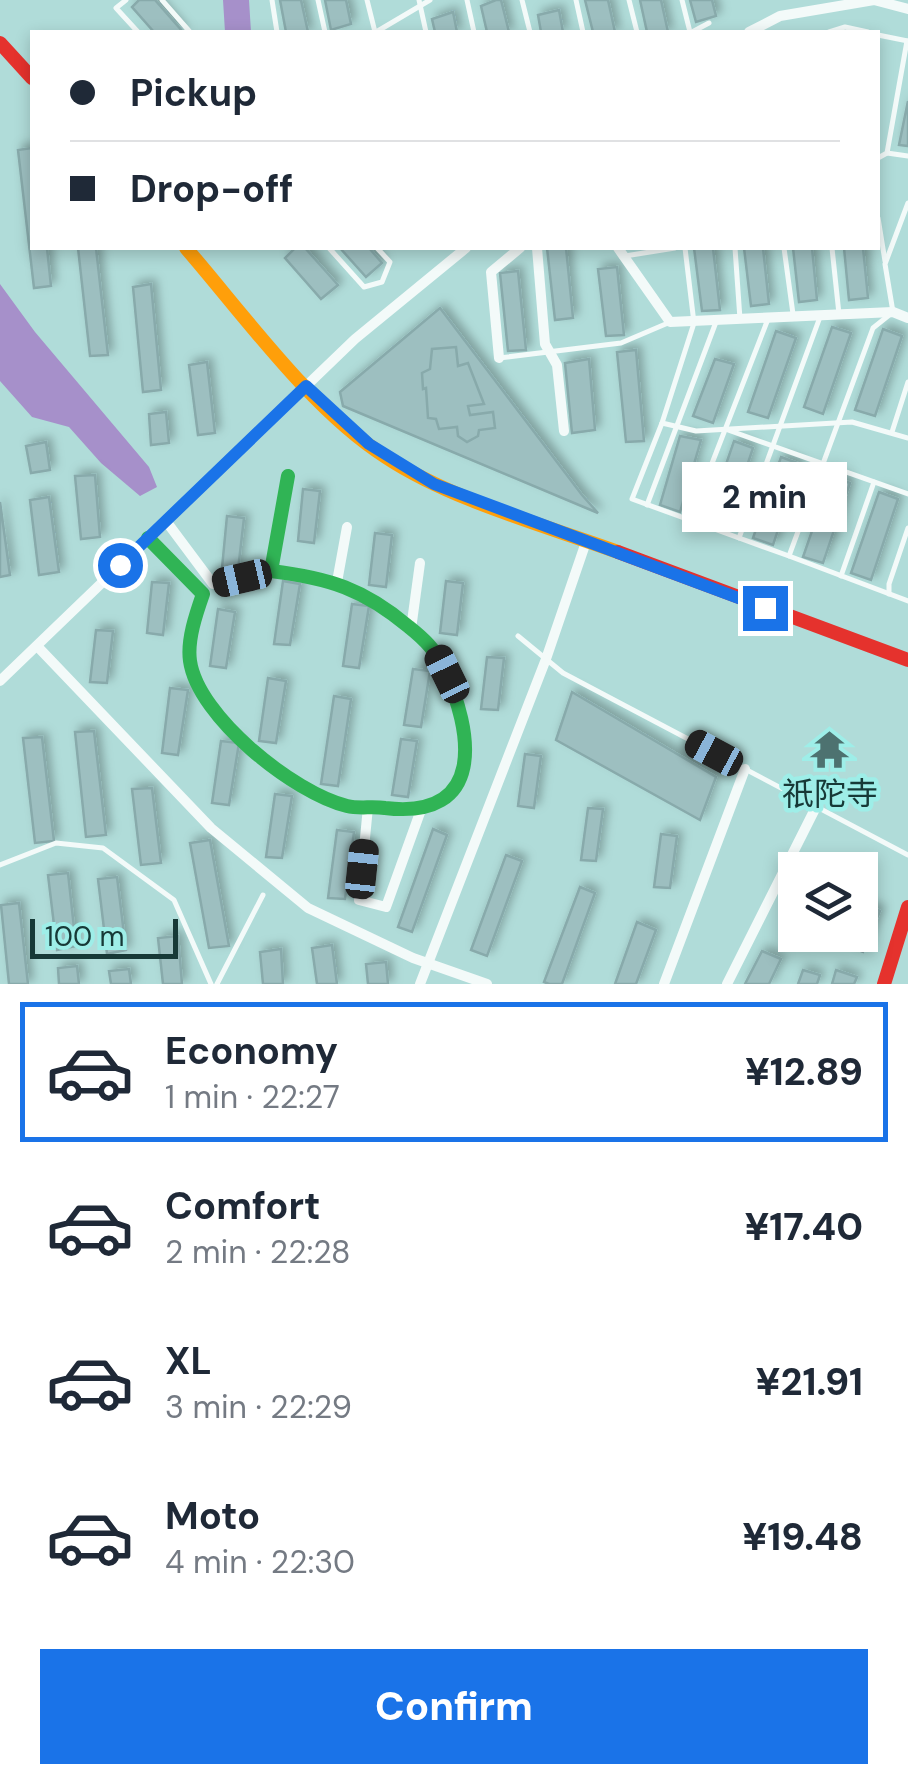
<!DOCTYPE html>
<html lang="en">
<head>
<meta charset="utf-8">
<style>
  body { margin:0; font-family:"DM Sans","Noto Sans SC",sans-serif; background:#f2f2f3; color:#1f2937; height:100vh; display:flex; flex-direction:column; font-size:38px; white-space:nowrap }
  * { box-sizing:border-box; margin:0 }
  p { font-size:32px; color:#747a83 }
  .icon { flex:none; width:55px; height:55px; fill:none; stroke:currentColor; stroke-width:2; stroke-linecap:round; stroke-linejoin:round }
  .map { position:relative; height:984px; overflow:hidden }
  .sheet { display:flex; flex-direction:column; background:#fff; flex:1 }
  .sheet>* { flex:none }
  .banner { position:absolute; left:30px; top:30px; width:850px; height:220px; border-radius:0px; box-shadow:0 5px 15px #0003; display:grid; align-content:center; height:220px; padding:0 40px; background:#fff }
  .buttons { position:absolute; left:778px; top:852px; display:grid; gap:20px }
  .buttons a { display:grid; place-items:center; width:100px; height:100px; border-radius:0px; background:#fff; box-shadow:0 5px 15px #0003; font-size:50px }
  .scale { position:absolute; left:30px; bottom:25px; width:148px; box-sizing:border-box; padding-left:10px; border:5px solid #173937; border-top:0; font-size:28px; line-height:35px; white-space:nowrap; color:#173937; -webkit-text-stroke:8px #9eeee8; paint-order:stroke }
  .end { position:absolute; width:45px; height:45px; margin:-22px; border:12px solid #1a73e8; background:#fff; box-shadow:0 0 0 5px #fff }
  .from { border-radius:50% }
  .bubble { position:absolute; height:70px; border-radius:0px; background:#fff; box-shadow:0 5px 15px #0003; font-size:32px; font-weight:800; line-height:70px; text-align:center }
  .car { position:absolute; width:30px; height:60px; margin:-30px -15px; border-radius:12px; box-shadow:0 0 8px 2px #0007; background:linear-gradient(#222 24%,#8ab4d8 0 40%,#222 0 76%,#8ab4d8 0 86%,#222 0) }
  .banner b { display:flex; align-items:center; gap:35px; height:95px; font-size:38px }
  .banner b+b { border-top:2px solid #e0e1e3 }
  .banner i { width:25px; height:25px; background:#1f2937 }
  ul { padding:18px 0 0; list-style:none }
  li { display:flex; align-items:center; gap:30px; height:140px; margin:0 20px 15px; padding:0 20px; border:5px solid transparent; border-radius:0px }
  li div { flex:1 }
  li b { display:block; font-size:38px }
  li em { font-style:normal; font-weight:800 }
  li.selected { border-color:#1a73e8 }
  li>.icon { width:90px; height:90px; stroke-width:1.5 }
  .primary-button { display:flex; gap:20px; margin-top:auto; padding:20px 40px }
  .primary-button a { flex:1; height:115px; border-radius:0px; background:#1a73e8; color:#fff; font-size:40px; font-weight:800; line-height:115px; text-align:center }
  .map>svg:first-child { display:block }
  .water { fill:#a690ca }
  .building { fill:#9dbfc0; stroke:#88aaab; stroke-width:2.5; filter:url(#shadow) }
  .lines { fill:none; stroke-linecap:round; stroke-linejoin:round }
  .lane { stroke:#f3faf9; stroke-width:5 }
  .street { stroke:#f3faf9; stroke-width:10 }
  .fast { stroke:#30b455; stroke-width:14 }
  .slow { stroke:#ff9f0a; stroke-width:14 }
  .jam { stroke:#e5322d; stroke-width:14 }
  .route { stroke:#1a73e8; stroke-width:12 }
  .labels { text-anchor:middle; stroke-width:9; stroke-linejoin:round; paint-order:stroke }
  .poi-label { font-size:32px; fill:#173937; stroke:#9eeee8 }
</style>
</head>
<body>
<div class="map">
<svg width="908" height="984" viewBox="0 0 908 984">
  <defs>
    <filter id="shadow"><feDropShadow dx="4.5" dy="-4.5" stdDeviation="5" flood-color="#0004"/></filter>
  </defs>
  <rect width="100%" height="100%" fill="#b0dcd9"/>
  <g class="water">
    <path d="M223,0h26l2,32h-26z"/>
    <path d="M0,284l35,48 114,135 8,20 -17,9 -39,-33 -32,-36 -37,-10 -32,-36z"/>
  </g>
  <g class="building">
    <path d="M139,0h16l28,32h-29l-22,-25z"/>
    <path d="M280,0h21l7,32h-22z"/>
    <path d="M325,0h21l5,24 -20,6z"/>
    <path d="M496,0h5l8,32h-22l-6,-26z"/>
    <path d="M585,0h23l7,32h-22z"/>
    <path d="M640,0h21l7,32h-21z"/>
    <path d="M690,0h22l4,16 -20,6z"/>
    <path d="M559,10l4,22h-22l-3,-17z"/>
    <path d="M453,12l4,20h-22l-3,-13z"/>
    <path d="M908,101v45l-9,-1z"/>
    <path d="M32,148v100h15l4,38 -17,2 -16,-138z"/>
    <path d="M78,248h18l12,107 -18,1z"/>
    <path d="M295,248h10l33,37 -17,14 -36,-41z"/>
    <path d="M340,248h29l13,15 -16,14z"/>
    <path d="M547,248h19l7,70 -18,2z"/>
    <path d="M694,248h19l7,62 -18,1z"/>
    <path d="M744,248h19l6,56 -18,2z"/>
    <path d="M793,248h19l5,52 -18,2z"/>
    <path d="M844,248h19l5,50 -19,2z"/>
    <path d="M617,267l7,68 -18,1 -8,-67z"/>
    <path d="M518,271l8,79 -18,1 -8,-78z"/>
    <path d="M151,284l10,106 -18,2 -10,-105z"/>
    <path d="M440,308l142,187 16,18 -255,-107 -3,-14z"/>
    <path d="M832,327l19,6 -28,81 -19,-7z"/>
    <path d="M883,329l19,7 -27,80 -20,-6z"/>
    <path d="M776,331l20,7 -28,80 -20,-6z"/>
    <path d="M456,347l2,19 10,-3 16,41 -16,2 2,9 23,-3 2,16 -16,2 -1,6 -11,6 -9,-6 -1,-9 -18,2 -3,-10 -8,-1 -2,-30 -3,1 -1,-16 8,-4 2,-20z"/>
    <path d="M636,350l8,91 -18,1 -9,-90z"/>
    <path d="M589,359l6,71 -23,3 -7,-70z"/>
    <path d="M715,359l19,5 -21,59 -20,-7z"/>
    <path d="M207,362l8,71 -17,2 -9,-70z"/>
    <path d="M166,412l3,31 -18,2 -2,-31z"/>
    <path d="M680,436l21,4 -21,72 -20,-7z"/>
    <path d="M734,441l19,7 -27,81 -20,-7z"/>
    <path d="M46,442l4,28 -19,3 -5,-27z"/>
    <path d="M781,457l19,7 -27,81 -20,-7z"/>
    <path d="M95,475l5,62 -19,2 -6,-63z"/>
    <path d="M831,476l19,7 -27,80 -20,-6z"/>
    <path d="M303,489l17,2 -6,52 -16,-2z"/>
    <path d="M879,492l19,7 -27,81 -20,-7z"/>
    <path d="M49,497l10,75 -20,3 -9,-75z"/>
    <path d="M0,502l10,73 -10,2z"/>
    <path d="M227,516l17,2 -6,52 -16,-2z"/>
    <path d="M375,533l17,2 -6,52 -17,-2z"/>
    <path d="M283,581l17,3 -10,61 -16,-1z"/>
    <path d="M446,581l17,2 -6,52 -17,-2z"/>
    <path d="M152,582l17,1 -6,52 -16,-2z"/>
    <path d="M352,604l17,2 -10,62 -16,-2z"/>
    <path d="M218,609l17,3 -9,56 -16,-2z"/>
    <path d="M96,630l17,1 -6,52 -17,-1z"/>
    <path d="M487,657l17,1 -6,52 -17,-1z"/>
    <path d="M413,669l17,2 -9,56 -17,-2z"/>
    <path d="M268,678l18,3 -10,62 -17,-2z"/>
    <path d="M170,688l18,2 -10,65 -16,-2z"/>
    <path d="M572,692l144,85 -16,43 -144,-80z"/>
    <path d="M334,696l17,3 -13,87 -17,-2z"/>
    <path d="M94,731l12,104 -20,2 -11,-105z"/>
    <path d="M42,737l12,104 -19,2 -12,-105z"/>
    <path d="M401,739l16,2 -9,56 -16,-2z"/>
    <path d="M221,741l18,2 -10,62 -17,-2z"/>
    <path d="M525,754l16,2 -7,52 -16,-2z"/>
    <path d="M152,788l9,75 -20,2 -9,-76z"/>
    <path d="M275,794l17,2 -10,62 -16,-1z"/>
    <path d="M588,808l15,1 -7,52 -15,-1z"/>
    <path d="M433,829l14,6 -35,97 -14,-5z"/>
    <path d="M337,830l17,2 -9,67 -17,-1z"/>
    <path d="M661,834l16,2 -7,52 -16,-1z"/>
    <path d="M210,840l19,106 -20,2 -19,-105z"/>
    <path d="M506,855l16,6 -35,95 -16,-6z"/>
    <path d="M68,873l8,73 -19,4 -9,-75z"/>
    <path d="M117,877l9,73 -19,4 -9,-75z"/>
    <path d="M580,887l15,6 -33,91h-13l-5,-2z"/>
    <path d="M19,903l9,81h-19l-8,-79z"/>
    <path d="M860,903l20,8 -17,41 -10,-4 10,-25 -3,-1z"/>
    <path d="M637,922l19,8 -20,54h-21z"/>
    <path d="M178,936l4,48h-19l-5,-46z"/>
    <path d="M332,945l5,39h-20l-5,-36z"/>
    <path d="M281,949l2,35h-20l-3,-32z"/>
    <path d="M762,951l19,8 -12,25h-24z"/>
    <path d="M386,962l2,22h-20l-2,-20z"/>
    <path d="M77,966l2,18h-20l-1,-16z"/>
    <path d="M129,969l2,15h-20l-2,-13z"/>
    <path d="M803,970l17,5 -3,9h-19z"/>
    <path d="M836,970l21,7 -3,7h-22z"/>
  </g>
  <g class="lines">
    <g class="lane">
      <path d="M126,0l-10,8 22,24"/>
      <path d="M162,0l28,32"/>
      <path d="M272,0l5,32"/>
      <path d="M318,0l7,32"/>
      <path d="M367,0l8,32"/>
      <path d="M419,0l7,32"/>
      <path d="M467,0l7,32"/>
      <path d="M522,0l8,32"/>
      <path d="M576,0l7,32"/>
      <path d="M629,0l8,32"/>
      <path d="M682,0l8,32"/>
      <path d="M376,32l54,-32"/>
      <path d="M692,32l17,-9"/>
      <path d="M829,32l16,-5 23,5"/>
      <path d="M878,35l30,6"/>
      <path d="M887,153l21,3"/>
      <path d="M878,158l9,-5 20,-112"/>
      <path d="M908,203l-23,61 8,48 -20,16 -84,228 119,45"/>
      <path d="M878,218l7,43"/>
      <path d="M329,248l35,39 18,-5 8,-20 -13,-14"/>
      <path d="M685,248l9,75 -32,100 -30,76 107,39"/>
      <path d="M735,248l5,71"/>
      <path d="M784,248l9,66"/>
      <path d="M832,248l7,66"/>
      <path d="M625,256l50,-8"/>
      <path d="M499,358l122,-15 47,-20"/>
      <path d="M662,423l34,8 156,-9 56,16"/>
      <path d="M728,430l180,64"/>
      <path d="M892,432l16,-50"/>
      <path d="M647,505l69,-183"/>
      <path d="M690,520l78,-201"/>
      <path d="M789,556l-50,-18 81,-221"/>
      <path d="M841,576l33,-94"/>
      <path d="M889,594v-10l19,-56"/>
      <path d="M518,636l45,37 345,182"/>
      <path d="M0,865l56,-22 47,5 71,52 37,84"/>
      <path d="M217,984l46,-89"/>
    </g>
    <g class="street">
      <path d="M749,32l31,-16 94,-16 34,9"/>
      <path d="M537,248l8,96 12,21 7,66"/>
      <path d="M618,248l52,74 223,-10 15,6"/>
      <path d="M499,358l-8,-86 29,-24"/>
      <path d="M166,521l47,63 58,-13"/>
      <path d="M337,582l10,-55"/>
      <path d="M411,629l9,-66"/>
      <path d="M37,646l174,182 97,80 105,50 74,26"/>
      <path d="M0,681l355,-342 111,-91"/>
      <path d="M368,807l-9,93 27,7 36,-100"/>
      <path d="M420,984l126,-325 40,-117"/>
      <path d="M664,984l81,-215"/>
      <path d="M727,984l89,-177"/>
    </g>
    <path class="fast" d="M148,538l55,56c-7,20 -16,46 -13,67 8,56 104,132 157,145 12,3 25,0 38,2 101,12 89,-75 58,-141 -7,-17 -20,-29 -34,-40 -45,-38 -80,-49 -138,-56l17,-95"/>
    <path class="slow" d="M186,248c58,67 126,162 200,209 65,43 158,68 232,95"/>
    <g class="jam">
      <path d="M0,43l32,35"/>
      <path d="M618,552l290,108"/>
      <path d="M884,984l24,-77"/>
    </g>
  </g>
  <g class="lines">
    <path class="route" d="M120,565l186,-179 63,58 65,40 331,124"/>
  </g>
  <defs>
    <symbol id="temple-bare" viewBox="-9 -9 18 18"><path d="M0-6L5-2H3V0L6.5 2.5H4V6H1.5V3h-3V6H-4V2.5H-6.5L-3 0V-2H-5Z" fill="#4d7270" stroke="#9eeee8" stroke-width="2.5" paint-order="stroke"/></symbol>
  </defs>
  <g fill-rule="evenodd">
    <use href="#temple-bare" x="802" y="722" width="55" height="55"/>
  </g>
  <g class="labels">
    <g class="poi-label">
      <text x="830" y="805">祇陀寺</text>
    </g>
  </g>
</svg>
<div class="buttons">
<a><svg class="icon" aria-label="layers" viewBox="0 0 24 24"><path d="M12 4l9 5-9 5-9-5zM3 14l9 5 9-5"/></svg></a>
</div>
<div class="scale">100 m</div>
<i class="end from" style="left:120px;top:565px"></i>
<i class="end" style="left:765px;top:608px"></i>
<div class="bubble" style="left:682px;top:462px;width:165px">2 min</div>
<i class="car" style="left:242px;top:578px;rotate:257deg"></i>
<i class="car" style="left:447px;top:674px;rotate:334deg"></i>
<i class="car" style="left:714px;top:753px;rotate:298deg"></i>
<i class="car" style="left:362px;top:869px;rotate:6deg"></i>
<div class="banner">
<b><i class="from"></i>Pickup</b>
<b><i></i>Drop-off</b>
</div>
</div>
<section class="sheet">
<ul>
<li class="selected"><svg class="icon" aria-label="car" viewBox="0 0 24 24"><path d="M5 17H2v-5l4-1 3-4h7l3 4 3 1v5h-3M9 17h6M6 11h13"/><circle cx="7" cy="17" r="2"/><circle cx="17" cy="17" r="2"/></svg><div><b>Economy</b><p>1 min · 22:27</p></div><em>¥12.89</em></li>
<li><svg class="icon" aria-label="car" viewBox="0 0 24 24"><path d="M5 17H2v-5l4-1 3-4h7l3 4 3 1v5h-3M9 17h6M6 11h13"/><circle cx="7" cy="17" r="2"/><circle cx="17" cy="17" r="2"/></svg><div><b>Comfort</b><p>2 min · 22:28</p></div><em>¥17.40</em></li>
<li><svg class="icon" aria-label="car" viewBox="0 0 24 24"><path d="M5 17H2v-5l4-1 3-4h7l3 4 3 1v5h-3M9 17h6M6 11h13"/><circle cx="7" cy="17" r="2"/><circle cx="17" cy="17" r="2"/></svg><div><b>XL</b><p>3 min · 22:29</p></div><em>¥21.91</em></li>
<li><svg class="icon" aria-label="car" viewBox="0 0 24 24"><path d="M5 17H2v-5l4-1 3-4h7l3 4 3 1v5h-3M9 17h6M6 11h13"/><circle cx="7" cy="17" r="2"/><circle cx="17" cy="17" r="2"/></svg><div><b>Moto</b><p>4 min · 22:30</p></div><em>¥19.48</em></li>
</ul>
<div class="primary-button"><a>Confirm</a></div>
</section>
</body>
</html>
